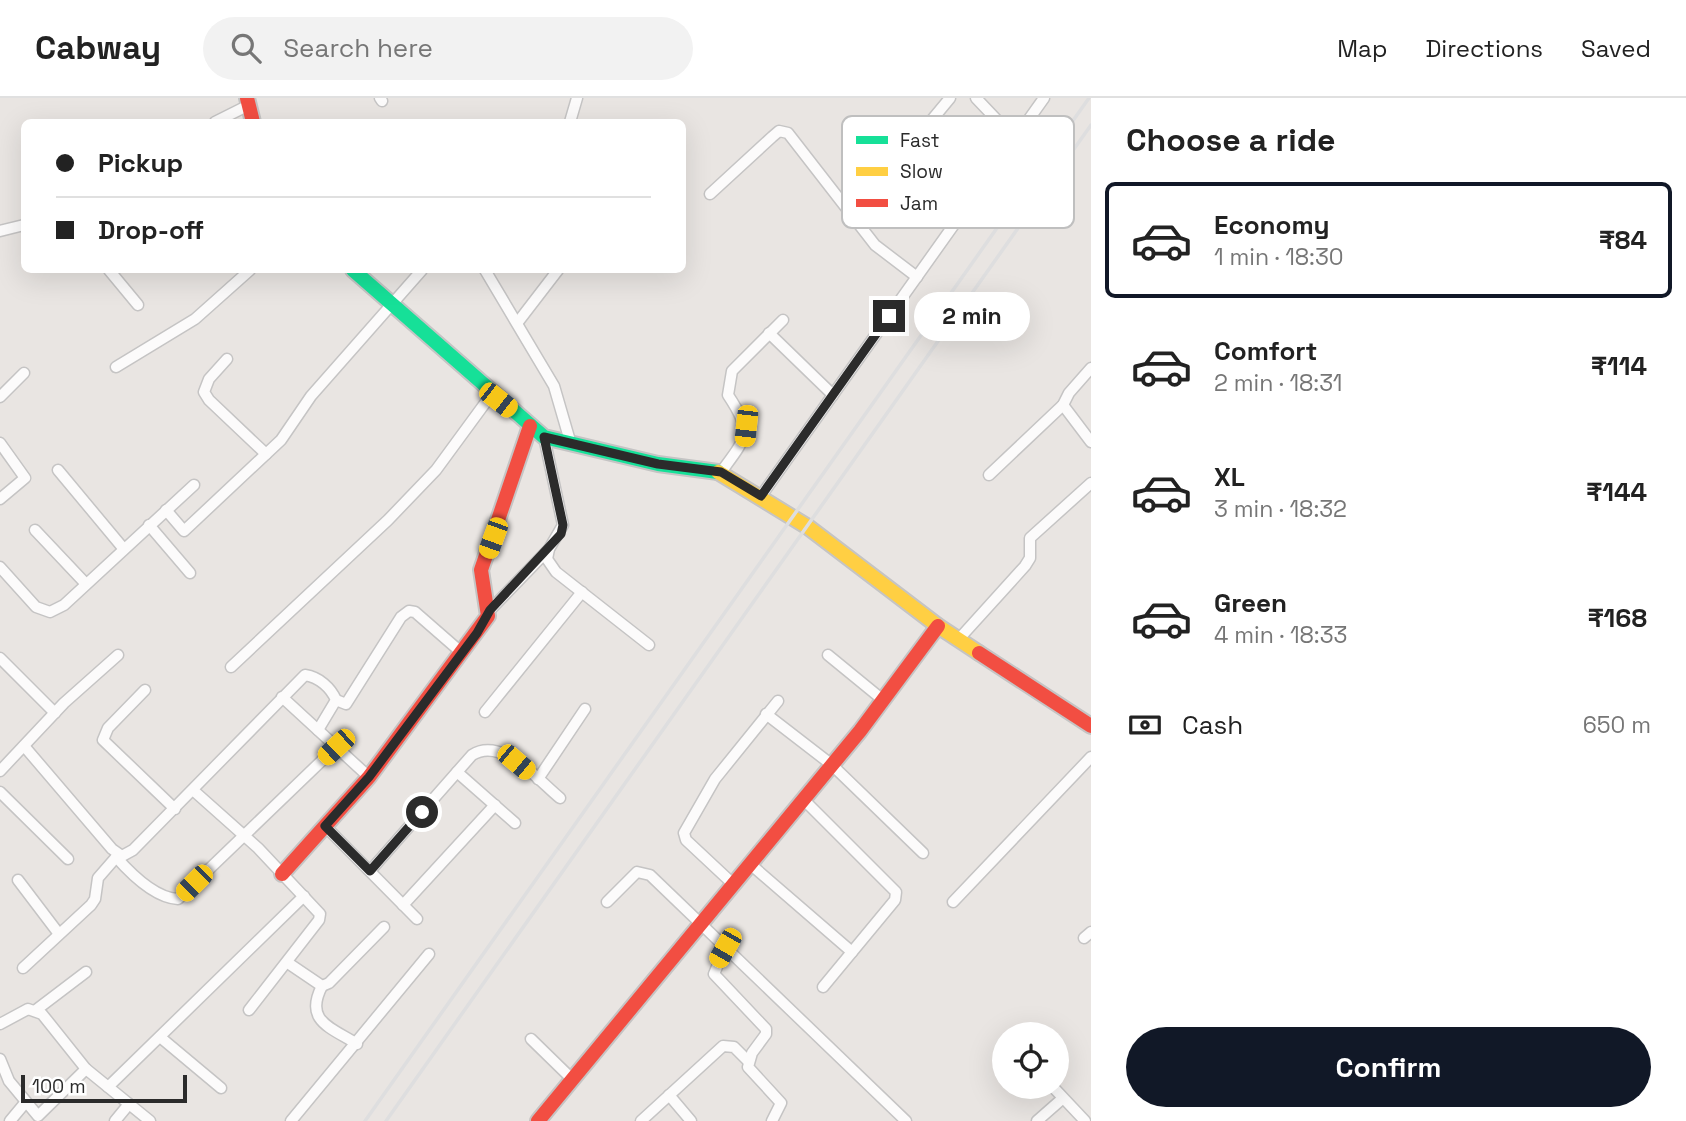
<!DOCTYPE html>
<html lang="en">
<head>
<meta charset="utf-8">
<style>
  body { margin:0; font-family:"Space Grotesk",sans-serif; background:#f2f2f2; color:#222; height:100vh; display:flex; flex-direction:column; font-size:26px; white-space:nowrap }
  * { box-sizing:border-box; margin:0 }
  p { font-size:23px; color:#767676 }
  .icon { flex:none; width:38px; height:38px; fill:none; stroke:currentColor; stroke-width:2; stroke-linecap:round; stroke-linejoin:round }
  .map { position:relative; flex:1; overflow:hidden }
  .sheet { display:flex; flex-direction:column; background:#fff; width:595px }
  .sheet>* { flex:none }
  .guide { position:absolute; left:21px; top:21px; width:665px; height:154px; border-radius:10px; box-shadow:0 7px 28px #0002; display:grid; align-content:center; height:154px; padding:0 35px; background:#fff }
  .fabs { position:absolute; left:992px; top:924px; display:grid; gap:14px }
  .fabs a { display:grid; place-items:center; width:77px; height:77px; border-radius:50%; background:#fff; box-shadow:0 7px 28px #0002; font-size:35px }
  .scale { position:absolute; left:21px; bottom:18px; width:166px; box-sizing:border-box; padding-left:7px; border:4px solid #2b2b2b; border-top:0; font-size:19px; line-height:24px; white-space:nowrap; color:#2b2b2b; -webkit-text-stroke:5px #fff; paint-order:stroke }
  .end { position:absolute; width:32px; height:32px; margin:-16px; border:9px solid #2b2b2b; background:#fff; box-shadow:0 0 0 4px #fff }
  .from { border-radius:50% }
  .bubble { position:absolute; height:49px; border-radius:24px; background:#fff; box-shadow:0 7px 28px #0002; font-size:23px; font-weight:700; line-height:49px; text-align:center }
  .car { position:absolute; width:21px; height:42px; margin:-21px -10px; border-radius:9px; box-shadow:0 0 5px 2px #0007; background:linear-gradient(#f5c518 24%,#345 0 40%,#f5c518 0 76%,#345 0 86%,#f5c518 0) }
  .guide b { display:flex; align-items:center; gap:24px; height:66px; font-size:26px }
  .guide b+b { border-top:2px solid #e0e0e0 }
  .guide i { width:18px; height:18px; background:#222 }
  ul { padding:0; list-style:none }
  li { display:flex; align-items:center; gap:21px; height:116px; margin:0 14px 10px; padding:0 21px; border:4px solid transparent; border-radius:10px }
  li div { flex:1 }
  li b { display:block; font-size:26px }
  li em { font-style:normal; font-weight:700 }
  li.active { border-color:#111827 }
  li>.icon { width:63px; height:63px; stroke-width:1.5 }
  h2 { padding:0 35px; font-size:32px; line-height:84px }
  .pay { display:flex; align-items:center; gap:18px; height:77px; padding:0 35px; font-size:26px }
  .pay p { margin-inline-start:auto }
  .primary-button { display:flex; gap:14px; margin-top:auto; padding:14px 35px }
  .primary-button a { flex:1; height:80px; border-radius:42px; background:#111827; color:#fff; font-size:28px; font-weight:700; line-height:80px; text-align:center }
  header { display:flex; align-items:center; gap:42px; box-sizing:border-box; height:98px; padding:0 35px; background:#fff; border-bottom:2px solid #e0e0e0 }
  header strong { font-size:33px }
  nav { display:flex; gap:38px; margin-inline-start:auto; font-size:24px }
  .search { width:490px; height:63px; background:#f2f2f2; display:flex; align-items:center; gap:18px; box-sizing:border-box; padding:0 24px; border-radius:38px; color:#767676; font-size:26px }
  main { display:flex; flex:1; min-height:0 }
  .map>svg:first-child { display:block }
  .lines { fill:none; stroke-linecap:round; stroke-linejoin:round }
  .street-casing { stroke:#c5c4c4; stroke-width:13 }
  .fast-casing { stroke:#c5c4c4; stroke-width:18 }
  .slow-casing { stroke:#c5c4c4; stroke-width:18 }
  .jam-casing { stroke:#c5c4c4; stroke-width:18 }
  .street { stroke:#fcfbfb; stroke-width:10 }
  .fast { stroke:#16e098; stroke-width:14 }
  .slow { stroke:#ffcf43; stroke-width:14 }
  .jam { stroke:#f24e42; stroke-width:14 }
  .rail { stroke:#dededf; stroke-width:3.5 }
  .route { stroke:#2b2b2b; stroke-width:9 }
  .key { fill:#fff; stroke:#bfbfbf; stroke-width:2 }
  .key-label { font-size:19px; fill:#2b2b2b }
</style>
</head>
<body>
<header>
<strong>Cabway</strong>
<div class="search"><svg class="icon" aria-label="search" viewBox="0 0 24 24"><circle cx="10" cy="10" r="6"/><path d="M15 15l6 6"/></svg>Search here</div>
<nav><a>Map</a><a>Directions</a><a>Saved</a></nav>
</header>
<main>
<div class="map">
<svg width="1091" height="1023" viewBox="0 0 1091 1023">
  <rect width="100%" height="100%" fill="#e9e5e2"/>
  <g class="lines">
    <defs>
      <g id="street">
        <path d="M380,0l2,3"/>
        <path d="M976,0l39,41"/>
        <path d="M215,24l34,-17"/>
        <path d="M570,24l7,-24"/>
        <path d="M911,47l39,-47"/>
        <path d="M710,96l62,-57 7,-6 9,2 87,112 42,32"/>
        <path d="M0,133l24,-6"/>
        <path d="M109,172l29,35"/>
        <path d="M485,172l69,116 16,55"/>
        <path d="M518,224l40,-52"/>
        <path d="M769,235l64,62"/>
        <path d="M227,261l-18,20 -5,13 5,8 57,54"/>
        <path d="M116,269l79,-48 55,-49"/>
        <path d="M1091,270l-22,25 -6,12 28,37"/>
        <path d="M0,299l24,-24"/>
        <path d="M544,339l19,88 -14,24 -2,10 9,13 93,73"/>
        <path d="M0,345l25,35 -25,21"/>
        <path d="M58,372l65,78"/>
        <path d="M721,374c26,-35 32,-39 7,-77l4,-24 51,-51"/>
        <path d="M989,377l74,-70"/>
        <path d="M761,398l283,-398"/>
        <path d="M166,412l18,21 97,-91 30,-44 111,-126"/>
        <path d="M149,427l41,48"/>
        <path d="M35,432l51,54"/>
        <path d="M0,469l36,40 14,5 14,-7 130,-120"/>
        <path d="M490,512l59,-61"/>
        <path d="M958,542l67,-74 5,-8v-20l61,-55"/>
        <path d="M828,557l55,45"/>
        <path d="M0,560l55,55"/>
        <path d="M231,569l157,-147 48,-50 55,-75"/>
        <path d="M145,592l-37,38 -5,12 72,69"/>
        <path d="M282,599l87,80"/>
        <path d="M336,602l10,4 55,-87 8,-6 6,1 47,41"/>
        <path d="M485,614l97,-120"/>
        <path d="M766,616l66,51 91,88"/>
        <path d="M24,648l88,103 10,7 11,-6 172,-175c14,2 26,13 31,25l-18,30"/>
        <path d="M0,673l64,-68 54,-48"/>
        <path d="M457,674l58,51"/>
        <path d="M538,681l47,-70"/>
        <path d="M194,693l64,57 62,66 -1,6 -70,90"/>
        <path d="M0,694l68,67"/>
        <path d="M803,701l93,93 -1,8 -72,87"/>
        <path d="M325,728l92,93"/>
        <path d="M116,759c15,17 39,41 62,42l158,-152"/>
        <path d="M749,765l103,89"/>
        <path d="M370,773l102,-116c30,-19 66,25 88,43"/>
        <path d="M18,782l41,54"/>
        <path d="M732,785l-46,-43 -2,-7 31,-54 63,-78"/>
        <path d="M607,804l30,-30 13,3 256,246"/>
        <path d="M953,804l138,-145"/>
        <path d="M403,807l92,-100"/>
        <path d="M1084,840l7,-6"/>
        <path d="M725,850l-11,26 52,55v5l-14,19 -4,14 33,36 -9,18"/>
        <path d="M288,865l34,23 7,-3 55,-56"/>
        <path d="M23,870l68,-63 4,-6 3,-21 20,-23"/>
        <path d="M322,888c-18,35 8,41 35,58"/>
        <path d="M36,912l50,-38"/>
        <path d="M0,926l28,-15 14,5 44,55 64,52"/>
        <path d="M160,939l61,51"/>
        <path d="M531,941l41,40"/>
        <path d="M0,961l9,22 29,35 48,-47"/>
        <path d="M108,989l196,-191"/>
        <path d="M1053,989l32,34"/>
        <path d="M669,997l22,26"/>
        <path d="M10,1023l15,-18"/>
        <path d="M115,1023l14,-17"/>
        <path d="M291,1023l138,-167"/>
        <path d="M641,1023l82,-75 11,1 14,14"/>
        <path d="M1037,1023l25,-22"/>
      </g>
      <path id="fast" d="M353,172l191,167 114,27 60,8"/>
      <path id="slow" d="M718,374l90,55 130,99 41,27"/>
      <g id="jam">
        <path d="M247,0l6,24"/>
        <path d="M979,555l112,73"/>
        <path d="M282,776l87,-97 119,-161 -7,-46 49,-144"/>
        <path d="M538,1023l322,-390 78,-105"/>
      </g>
    </defs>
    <use href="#street" class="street-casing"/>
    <use href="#fast" class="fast-casing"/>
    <use href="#slow" class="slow-casing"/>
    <use href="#jam" class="jam-casing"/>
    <use href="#street" class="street"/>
    <use href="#fast" class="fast"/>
    <use href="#slow" class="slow"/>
    <use href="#jam" class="jam"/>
    <g class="rail">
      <path d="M365,1023l724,-1023"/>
      <path d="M386,1023l705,-996"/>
    </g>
  </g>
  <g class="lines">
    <path class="route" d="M422,714l-52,59 -45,-45 44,-49 108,-144 13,-23 71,-76 2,-9 -19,-88 114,27 63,8 40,24 128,-180"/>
  </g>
  <rect x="842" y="18" width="232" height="112" rx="10" class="key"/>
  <rect x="856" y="38" width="32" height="8" fill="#16e098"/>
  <rect x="856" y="69" width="32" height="9" fill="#ffcf43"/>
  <rect x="856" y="101" width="32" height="8" fill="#f24e42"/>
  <g class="key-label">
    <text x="900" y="49">Fast</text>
    <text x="900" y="80">Slow</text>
    <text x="900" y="112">Jam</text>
  </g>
</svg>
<div class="fabs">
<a><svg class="icon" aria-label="locate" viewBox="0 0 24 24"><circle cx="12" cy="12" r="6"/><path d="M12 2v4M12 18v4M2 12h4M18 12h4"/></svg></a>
</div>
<div class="scale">100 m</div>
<i class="end from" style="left:422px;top:714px"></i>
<i class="end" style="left:889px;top:218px"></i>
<div class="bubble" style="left:914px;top:194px;width:116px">2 min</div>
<i class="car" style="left:498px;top:302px;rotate:128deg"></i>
<i class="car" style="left:746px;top:328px;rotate:186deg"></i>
<i class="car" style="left:493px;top:440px;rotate:200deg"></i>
<i class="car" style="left:336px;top:649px;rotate:227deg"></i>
<i class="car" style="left:516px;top:664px;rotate:130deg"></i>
<i class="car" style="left:194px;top:785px;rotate:225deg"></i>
<i class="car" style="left:725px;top:850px;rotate:210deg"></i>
<div class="guide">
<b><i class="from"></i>Pickup</b>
<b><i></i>Drop-off</b>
</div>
</div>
<section class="sheet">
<h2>Choose a ride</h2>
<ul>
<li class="active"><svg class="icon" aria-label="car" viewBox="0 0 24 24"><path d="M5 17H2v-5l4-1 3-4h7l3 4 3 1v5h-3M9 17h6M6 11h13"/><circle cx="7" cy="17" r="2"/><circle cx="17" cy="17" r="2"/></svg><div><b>Economy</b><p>1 min · 18:30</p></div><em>₹84</em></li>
<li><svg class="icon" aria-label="car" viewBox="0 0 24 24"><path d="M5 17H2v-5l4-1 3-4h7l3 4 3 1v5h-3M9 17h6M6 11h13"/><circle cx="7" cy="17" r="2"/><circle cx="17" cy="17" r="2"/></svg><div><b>Comfort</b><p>2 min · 18:31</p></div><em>₹114</em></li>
<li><svg class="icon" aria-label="car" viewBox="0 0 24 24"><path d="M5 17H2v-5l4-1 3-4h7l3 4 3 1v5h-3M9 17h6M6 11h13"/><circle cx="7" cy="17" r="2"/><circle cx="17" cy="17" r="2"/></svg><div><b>XL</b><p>3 min · 18:32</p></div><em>₹144</em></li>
<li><svg class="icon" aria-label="car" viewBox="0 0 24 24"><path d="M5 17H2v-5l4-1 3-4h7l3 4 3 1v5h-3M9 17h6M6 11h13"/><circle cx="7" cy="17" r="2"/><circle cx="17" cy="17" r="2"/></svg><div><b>Green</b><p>4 min · 18:33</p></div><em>₹168</em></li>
</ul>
<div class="pay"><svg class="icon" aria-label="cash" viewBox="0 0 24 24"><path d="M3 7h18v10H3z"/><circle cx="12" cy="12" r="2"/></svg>Cash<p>650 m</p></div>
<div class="primary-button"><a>Confirm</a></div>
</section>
</main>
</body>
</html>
